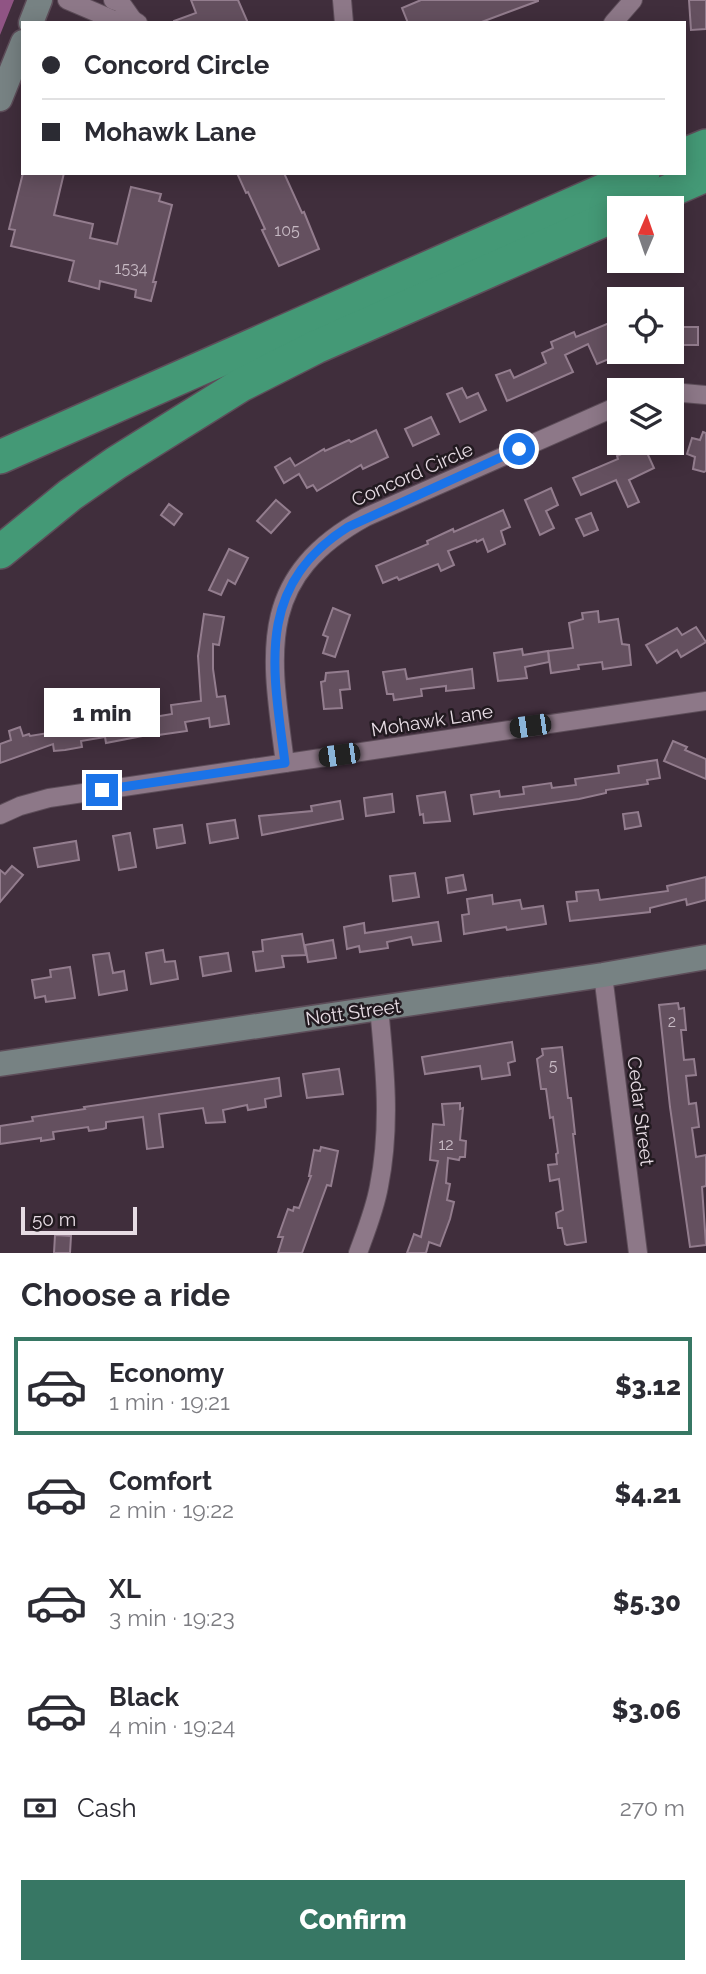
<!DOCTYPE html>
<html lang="en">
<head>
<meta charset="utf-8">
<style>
  body { margin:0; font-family:Raleway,sans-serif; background:#f2f2f3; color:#2b2b33; height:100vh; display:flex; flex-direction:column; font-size:26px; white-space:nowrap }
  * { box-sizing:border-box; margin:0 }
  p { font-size:23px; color:#7c7c81 }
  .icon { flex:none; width:38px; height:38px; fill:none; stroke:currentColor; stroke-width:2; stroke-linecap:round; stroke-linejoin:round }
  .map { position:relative; height:1253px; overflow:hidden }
  .sheet { display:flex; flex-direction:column; background:#fff; flex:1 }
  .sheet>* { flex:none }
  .top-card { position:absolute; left:21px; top:21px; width:665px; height:154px; border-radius:0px; box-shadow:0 4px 18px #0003; display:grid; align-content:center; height:154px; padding:0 21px; background:#fff }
  .needle { width:46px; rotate:2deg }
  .tools { position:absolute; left:607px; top:196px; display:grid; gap:14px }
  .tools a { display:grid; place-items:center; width:77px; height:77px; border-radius:0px; background:#fff; box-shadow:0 4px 18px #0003; font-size:35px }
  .scale { position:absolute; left:21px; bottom:18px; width:116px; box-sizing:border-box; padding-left:7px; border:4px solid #e7dce4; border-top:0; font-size:19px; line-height:24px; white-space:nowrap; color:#e7dce4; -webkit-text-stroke:5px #221a20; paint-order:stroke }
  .end { position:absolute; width:32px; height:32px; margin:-16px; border:9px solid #1a73e8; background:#fff; box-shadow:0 0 0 4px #fff }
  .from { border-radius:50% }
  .bubble { position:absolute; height:49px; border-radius:0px; background:#fff; box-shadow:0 4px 18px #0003; font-size:23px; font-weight:800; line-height:49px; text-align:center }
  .car { position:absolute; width:21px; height:42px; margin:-21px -10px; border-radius:9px; box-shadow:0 0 5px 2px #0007; background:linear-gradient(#222 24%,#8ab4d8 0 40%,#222 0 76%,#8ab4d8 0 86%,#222 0) }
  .top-card b { display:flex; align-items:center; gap:24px; height:66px; font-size:26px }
  .top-card b+b { border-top:2px solid #e1e1e2 }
  .top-card i { width:18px; height:18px; background:#2b2b33 }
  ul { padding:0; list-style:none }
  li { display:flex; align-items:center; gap:21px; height:98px; margin:0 14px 10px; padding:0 7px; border:4px solid transparent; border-radius:0px }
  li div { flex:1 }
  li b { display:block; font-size:26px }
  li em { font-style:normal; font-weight:800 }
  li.on { border-color:#377764 }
  li>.icon { width:63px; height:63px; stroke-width:1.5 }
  h2 { padding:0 21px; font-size:32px; line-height:84px }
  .pay { display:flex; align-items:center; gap:18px; height:77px; padding:0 21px; font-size:26px }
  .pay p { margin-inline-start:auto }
  .action { display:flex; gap:14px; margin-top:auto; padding:14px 21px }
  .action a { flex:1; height:80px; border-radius:0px; background:#377764; color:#fff; font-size:28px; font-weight:800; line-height:80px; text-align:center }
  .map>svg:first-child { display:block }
  .forest { fill:#905484 }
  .building { fill:#64505f; stroke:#937d8e; stroke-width:2 }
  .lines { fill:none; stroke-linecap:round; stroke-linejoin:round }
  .street-casing { stroke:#5d4d59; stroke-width:20 }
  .secondary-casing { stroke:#5d4d59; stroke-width:27 }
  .highway-casing { stroke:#5d4d59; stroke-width:36 }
  .street { stroke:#8d7888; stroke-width:18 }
  .secondary { stroke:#778283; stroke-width:24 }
  .highway { stroke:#449976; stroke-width:33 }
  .route { stroke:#1a73e8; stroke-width:9 }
  .labels { text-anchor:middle; stroke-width:5; stroke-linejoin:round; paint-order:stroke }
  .number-label { font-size:16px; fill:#c6b9c3 }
  .street-label { font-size:19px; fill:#e7dce4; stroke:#221a20 }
</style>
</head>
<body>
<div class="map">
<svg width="706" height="1253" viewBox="0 0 706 1253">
  <rect width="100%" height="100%" fill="#402e3c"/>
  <path class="forest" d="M0,0h14l-14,35z"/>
  <g class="building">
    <path d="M191,0h47l10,23h-74v-2l22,-8z"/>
    <path d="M421,0h117v1l-59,22h-71l-6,-15z"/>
    <path d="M689,0h17v29l-15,1z"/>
    <path d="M23,173h41l-10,42 39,9 -3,14 27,6 14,-57 30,7 -2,7 13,4 -19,77h3l-5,19 -16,-4 1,-7 -36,-9 -1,8 -30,-8 5,-20 -63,-15 4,-16 -6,-1z"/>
    <path d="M237,173h47l18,40 2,-1 15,37 -40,17 -17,-36 3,-1 -17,-37 -2,1z"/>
    <path d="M614,321l6,12v19l3,1 -26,11 -9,-20 -23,11 8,17 -66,29 -11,-26 14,-5 4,8 26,-12 6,-3 -4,-10 11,-5 -2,-6 23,-10 2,5z"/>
    <rect x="672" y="327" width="26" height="18"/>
    <path d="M462,388l5,10 11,-5 8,17 -26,12 -13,-28z"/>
    <path d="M431,417l8,17 -26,12 -8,-17z"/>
    <path d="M376,430l12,27 -25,12 -2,-4 -44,26 -4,-6 -6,3 -8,-14 -15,9 -9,-16 15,-9 5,8 29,-17 1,2 24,-11 2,2z"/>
    <path d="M703,432l3,1v38l-2,1 -11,-3 2,-12 -8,-3 5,-16 8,2z"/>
    <path d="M643,444l11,24 -25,12 10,22 -11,5 -12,-27 -35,15 -8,-17 45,-19 -1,-3z"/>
    <path d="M551,488l7,17 -12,6 8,17 -14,7 -15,-35z"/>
    <path d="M276,500l14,12 -19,21 -14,-12z"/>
    <path d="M169,504l13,10 -8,11 -13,-10z"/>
    <path d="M503,510l7,17 -9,4 4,13 -17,8 -5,-13 -6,3 -1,-2 -28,11 6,14 -13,6 -3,-7 -39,16 -2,-3 -14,6 -7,-17 52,-22 -1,-3 26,-12 1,3z"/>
    <path d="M591,513l7,17 -14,6 -8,-17z"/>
    <path d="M229,549l19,9 -13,26 -7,-4 -7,15 -12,-5z"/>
    <path d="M333,608l17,7 -15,42 -12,-4 5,-16 -5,-2z"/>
    <path d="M598,611l1,11 19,-3 4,25 7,1 2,20 -28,4 -1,-7 -24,3 1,4 -28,4 -3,-22 25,-3 -4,-25 14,-4 -1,-6z"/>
    <path d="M204,614l20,3 -5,28 -6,-1v25l4,28 8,-1 4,28 -19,3 -1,-9 -24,4 2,9 -29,4v-2l-52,10 -1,-6 -24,4 1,6 -17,3 -11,1 -1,-7 -53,19v-19l11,-4 -2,-9 11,-4 3,9 6,-2 1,2 50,-8 -1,-5 28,-5 -1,-5 34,-6 2,12 30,-5 -1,-9 30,-4 -3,-45z"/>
    <path d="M696,627l10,15 -25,15 -4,-7 -20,13 -11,-18 31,-17 5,7z"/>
    <path d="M522,649l1,6 25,-4 1,11 -24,5 2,11 -29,3 -4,-28z"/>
    <path d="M405,669l2,10 65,-10 2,19 -28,3v-5l-25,3 1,7 -28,4 -1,-6h-6l-4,-22z"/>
    <path d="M348,671l2,18 -10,1 2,18 -18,1 -3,-27 4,-1 1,-8z"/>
    <path d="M673,741l14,6 -2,3 21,9v20l-42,-18z"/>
    <path d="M657,760l3,18 -13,2 1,4 -42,6v3l-27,6 -105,15 -3,-19 28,-4 1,6 24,-3 -1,-7 28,-4 1,5 24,-3 -1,-6 44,-6 -1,-7z"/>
    <path d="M445,792l5,29 -26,2 -1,-9 -3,1 -3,-19z"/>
    <path d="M392,794l2,18 -28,4 -2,-18z"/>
    <path d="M340,801l3,18 -81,16 -3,-19 53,-5 -1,-5z"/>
    <path d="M638,812l3,14 -16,3 -2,-15z"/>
    <path d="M235,820l3,18 -28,5 -3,-19z"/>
    <path d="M182,825l3,18 -28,5 -3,-19z"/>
    <path d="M130,833l6,34 -17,3 -6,-34z"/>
    <path d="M76,841l3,19 -41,7 -4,-19z"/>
    <path d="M12,866l11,9 -23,27v-32l5,4z"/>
    <path d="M415,873l4,24 -26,4 -3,-25z"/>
    <path d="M463,875l3,15 -18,3 -2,-15z"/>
    <path d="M706,877v23l-19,5 -1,-6 -36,9v4l-80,9 -3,-19 10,-1 -1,-9 22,-2 2,10 68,-9 -1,-5z"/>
    <path d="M492,895l1,9 27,-4 2,9 21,-3 3,18 -39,6 -1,-3 -42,7 -2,-19 7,-1 -2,-15z"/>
    <path d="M438,922l3,19 -28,4 -2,-8 -24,5 1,6 -28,4 -1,-6 -12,3 -3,-22 20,-4 1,10z"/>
    <path d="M302,934l4,21 -24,1 2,11 -28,4 -3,-19 10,-1 -1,-11z"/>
    <path d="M333,940l3,18 -28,4 -3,-17z"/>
    <path d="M163,950l2,12 10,-1 3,18 -27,5 -5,-31z"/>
    <path d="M109,953l4,20 11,-2 3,19 -28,5 -6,-40z"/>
    <path d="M228,953l3,18 -28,5 -3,-19z"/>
    <path d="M70,967l5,31 -29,4 -1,-6 -10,2 -3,-18 19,-3 -1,-7z"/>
    <path d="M678,1003l1,6 5,-1 2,22h-5l3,30 10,-1 2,16 -10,1 3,28 7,-1 3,24 -7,1 4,29 10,-2v31l-4,1 4,58 -16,2 -20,-140 -11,-102z"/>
    <path d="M512,1042l3,19 -7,2 2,12 -28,4 -2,-13 -55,8 -3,-17z"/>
    <path d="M562,1047l6,51h3l4,36h-2l13,108 -19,3 -2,-1 -3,-16h-4l-2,-15 7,-3 -4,-31 -9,2 -2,-16 9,-1 -1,-10 2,-1 -5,-36 -3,1 -4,-29h-5l-4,-30 6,-4 -1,-6z"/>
    <path d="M339,1069l4,25 -36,4 -4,-24z"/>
    <path d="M279,1078l2,18 -16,3 1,8 -18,3 -1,-5 -24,5 2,12 -19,1 -3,-15 -44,6 4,33 -16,2 -4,-32 -37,5v6l-3,1 -14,2 -1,-4 -35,5 1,7 -13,2v-3l-41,6v-18l33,-5 -1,-4 53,-8 -1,-2z"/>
    <path d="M460,1103v6l3,-1 -3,32 6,1 -1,16h-5l-1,3 -11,-2 -2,25 4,1 -3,16 7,2 -4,17 -10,27 -11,-4 -3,11h-19l7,-19 7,3 17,-76 -8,-1 3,-36 11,1 -2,-21z"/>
    <path d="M321,1147l17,4 -7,35 -4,-1 -25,68h-24l5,-16h-5l10,-28 5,2 1,-4 5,1 12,-32h-2l5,-26 6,1z"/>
    <path d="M55,1235l16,1 -1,17h-16z"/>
  </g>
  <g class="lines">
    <defs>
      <g id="street">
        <path d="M67,0l47,20h19l5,3"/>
        <path d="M113,0l8,3 12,17"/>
        <path d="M342,0l2,23"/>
        <path d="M613,23l20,-23"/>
        <path d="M672,392l34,3"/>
        <path d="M285,763c-14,-108 -31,-185 81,-246l254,-112"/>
        <path d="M0,815l20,-9 29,-8 657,-97"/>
        <path d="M603,975l35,278"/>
        <path d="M358,1253c8,-22 17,-44 21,-67 12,-60 6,-118 0,-178"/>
      </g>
      <g id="secondary">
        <path d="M31,23l9,-23"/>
        <path d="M0,99l23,-57"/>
        <path d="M0,1064l603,-89 103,-18"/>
      </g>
      <g id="highway">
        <path d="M684,155l22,-9"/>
        <path d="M630,208l76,-33"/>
        <path d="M0,457l643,-284"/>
        <path d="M0,552l70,-57 46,-32 125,-78 75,-38 304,-134"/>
      </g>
    </defs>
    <use href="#street" class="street-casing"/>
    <use href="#secondary" class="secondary-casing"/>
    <use href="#highway" class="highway-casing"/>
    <use href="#street" class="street"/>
    <use href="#secondary" class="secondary"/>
    <use href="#highway" class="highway"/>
  </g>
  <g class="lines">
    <path class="route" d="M102,790l183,-27c-12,-93 -31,-177 63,-236l171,-78"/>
  </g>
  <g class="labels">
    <g class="number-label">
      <text x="287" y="236">105</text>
      <text x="131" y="274">1534</text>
      <text x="672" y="1027">2</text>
      <text x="553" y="1071">5</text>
      <text x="446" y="1150">12</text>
    </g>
    <g class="street-label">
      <text transform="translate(412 474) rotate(-24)" y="7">Concord Circle</text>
      <text transform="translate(432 720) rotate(-9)" y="7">Mohawk Lane</text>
      <text transform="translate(353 1012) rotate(-8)" y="7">Nott Street</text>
      <text transform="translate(641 1111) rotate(83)" y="7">Cedar Street</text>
    </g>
  </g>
</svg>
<div class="tools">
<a><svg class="needle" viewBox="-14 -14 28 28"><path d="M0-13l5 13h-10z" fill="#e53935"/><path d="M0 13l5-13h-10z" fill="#7c7c81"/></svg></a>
<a><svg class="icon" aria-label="locate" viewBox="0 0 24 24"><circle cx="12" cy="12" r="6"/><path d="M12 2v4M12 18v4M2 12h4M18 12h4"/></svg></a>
<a><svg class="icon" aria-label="layers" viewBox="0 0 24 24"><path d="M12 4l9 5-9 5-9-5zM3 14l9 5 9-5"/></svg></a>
</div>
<div class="scale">50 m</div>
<i class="end from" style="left:519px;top:449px"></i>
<i class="end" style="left:102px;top:790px"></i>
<div class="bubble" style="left:44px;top:688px;width:116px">1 min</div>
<i class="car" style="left:530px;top:726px;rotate:262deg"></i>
<i class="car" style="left:339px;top:755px;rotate:262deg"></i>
<div class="top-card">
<b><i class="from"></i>Concord Circle</b>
<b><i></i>Mohawk Lane</b>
</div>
</div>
<section class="sheet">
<h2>Choose a ride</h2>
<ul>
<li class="on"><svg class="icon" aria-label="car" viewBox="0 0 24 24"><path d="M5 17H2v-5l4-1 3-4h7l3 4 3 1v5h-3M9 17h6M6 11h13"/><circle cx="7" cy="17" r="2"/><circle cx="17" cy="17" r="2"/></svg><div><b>Economy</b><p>1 min · 19:21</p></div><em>$3.12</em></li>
<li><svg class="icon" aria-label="car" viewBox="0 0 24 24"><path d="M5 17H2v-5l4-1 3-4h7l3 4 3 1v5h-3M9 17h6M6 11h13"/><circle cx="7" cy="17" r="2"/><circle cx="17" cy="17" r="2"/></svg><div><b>Comfort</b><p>2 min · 19:22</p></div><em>$4.21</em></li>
<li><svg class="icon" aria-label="car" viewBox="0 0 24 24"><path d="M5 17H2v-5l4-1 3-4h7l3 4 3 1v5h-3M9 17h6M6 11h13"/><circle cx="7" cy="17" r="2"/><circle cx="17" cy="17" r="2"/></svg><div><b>XL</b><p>3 min · 19:23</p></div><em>$5.30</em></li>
<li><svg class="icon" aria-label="car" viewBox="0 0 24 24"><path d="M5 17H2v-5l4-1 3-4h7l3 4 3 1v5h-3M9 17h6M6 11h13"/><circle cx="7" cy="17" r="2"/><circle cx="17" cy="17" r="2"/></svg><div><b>Black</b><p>4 min · 19:24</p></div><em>$3.06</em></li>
</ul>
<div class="pay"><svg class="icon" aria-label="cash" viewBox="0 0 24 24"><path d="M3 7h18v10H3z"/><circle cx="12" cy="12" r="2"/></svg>Cash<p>270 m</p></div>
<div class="action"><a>Confirm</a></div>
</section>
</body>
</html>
